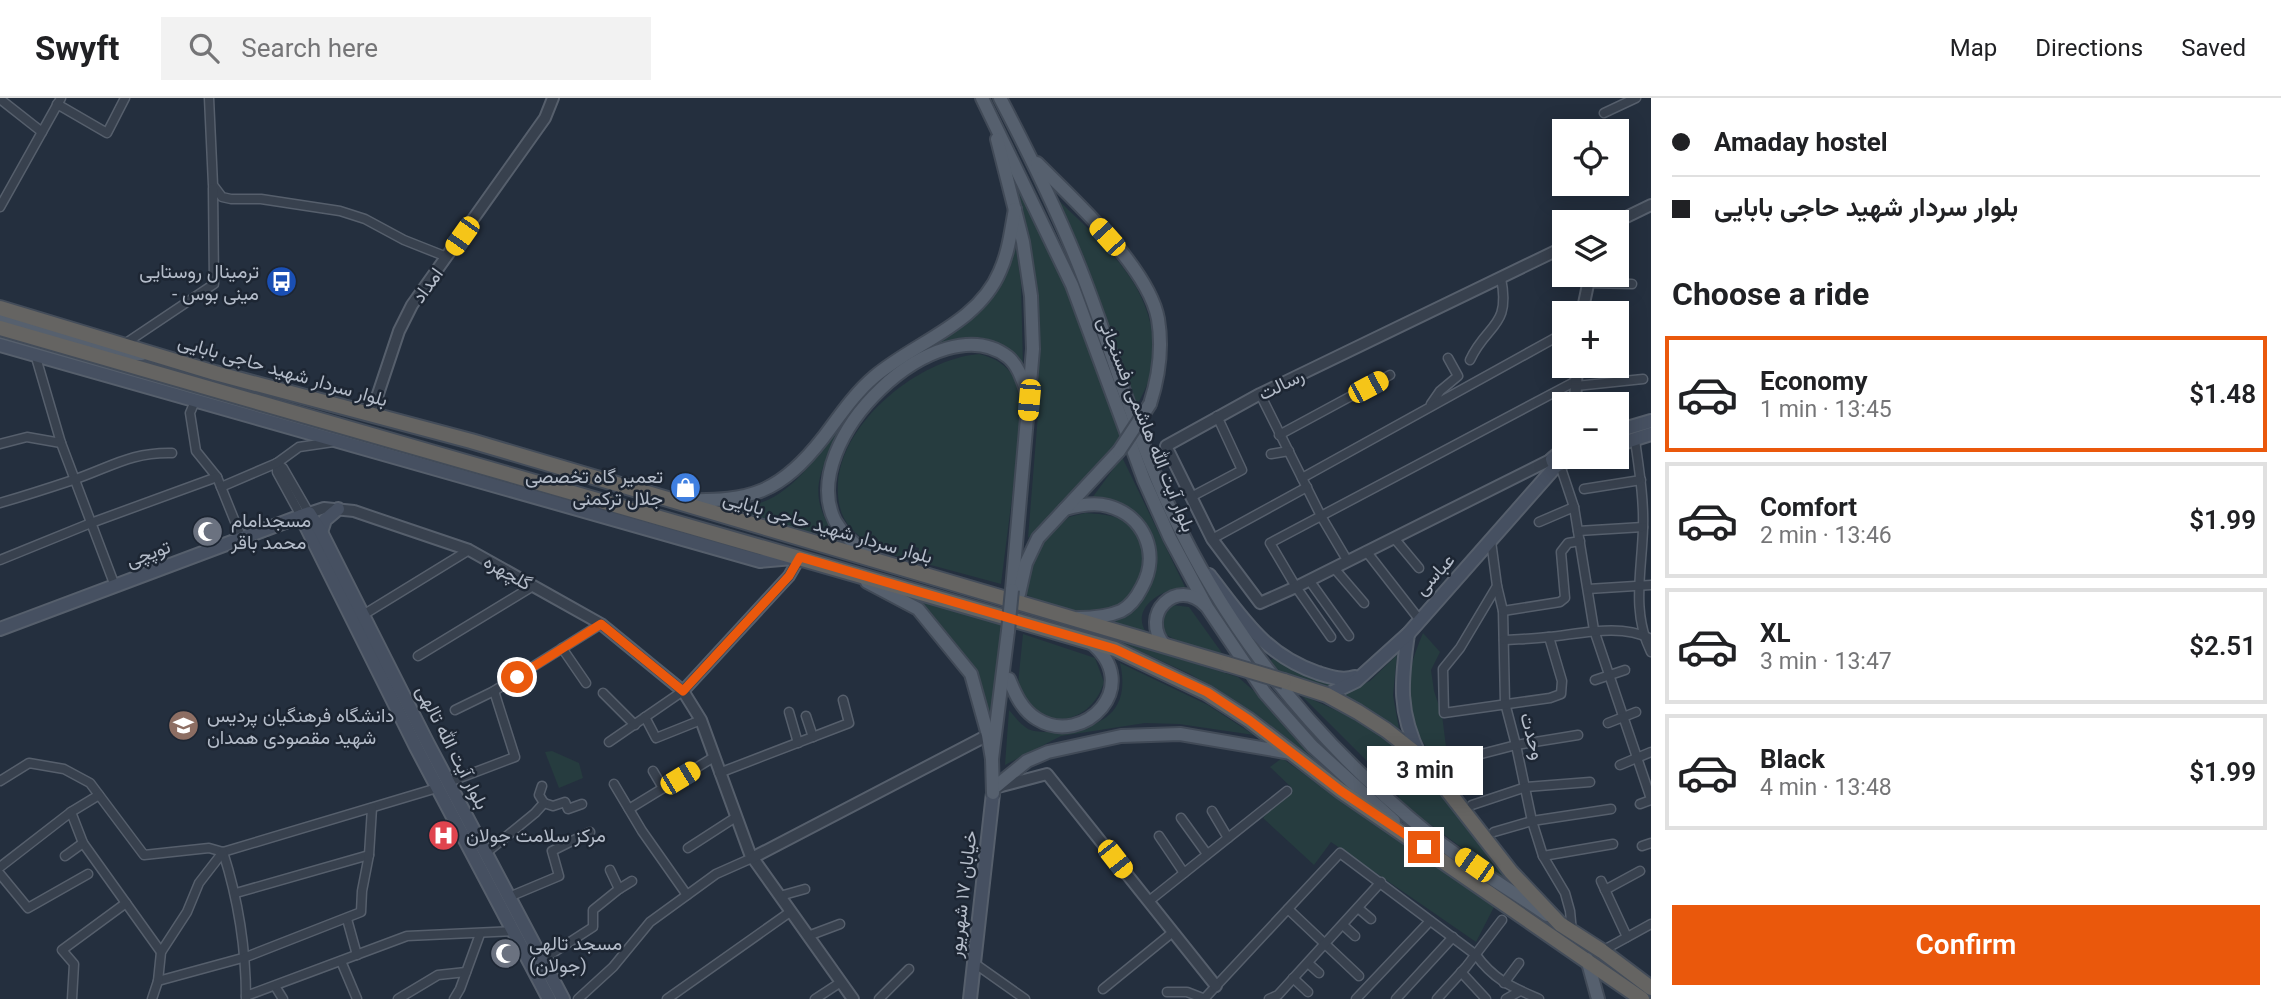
<!DOCTYPE html>
<html lang="en">
<head>
<meta charset="utf-8">
<style>
  body { margin:0; font-family:Roboto,Vazirmatn,sans-serif; background:#f2f2f2; color:#202124; height:100vh; display:flex; flex-direction:column; font-size:26px; white-space:nowrap }
  * { box-sizing:border-box; margin:0 }
  p { font-size:23px; color:#757577 }
  .icon { flex:none; width:38px; height:38px; fill:none; stroke:currentColor; stroke-width:2; stroke-linecap:round; stroke-linejoin:round }
  .map { position:relative; flex:1; overflow:hidden }
  .panel { display:flex; flex-direction:column; background:#fff; width:630px }
  .panel>* { flex:none }
  .top-card { display:grid; align-content:center; height:154px; padding:0 21px; background:#fff }
  .buttons { position:absolute; left:1552px; top:21px; display:grid; gap:14px }
  .buttons a { display:grid; place-items:center; width:77px; height:77px; border-radius:0px; background:#fff; box-shadow:0 4px 18px #0003; font-size:35px }
  .end { position:absolute; width:32px; height:32px; margin:-16px; border:9px solid #ea580c; background:#fff; box-shadow:0 0 0 4px #fff }
  .from { border-radius:50% }
  .bubble { position:absolute; height:49px; border-radius:0px; background:#fff; box-shadow:0 4px 18px #0003; font-size:23px; font-weight:600; line-height:49px; text-align:center }
  .car { position:absolute; width:21px; height:42px; margin:-21px -10px; border-radius:9px; box-shadow:0 0 5px 2px #0007; background:linear-gradient(#f5c518 24%,#345 0 40%,#f5c518 0 76%,#345 0 86%,#f5c518 0) }
  .top-card b { display:flex; align-items:center; gap:24px; height:66px; font-size:26px }
  .top-card b+b { border-top:2px solid #e0e0e0 }
  .top-card i { width:18px; height:18px; background:#202124 }
  ul { padding:0; list-style:none }
  li { display:flex; align-items:center; gap:21px; height:116px; margin:0 14px 10px; padding:0 7px; border:4px solid #e0e0e0; border-radius:0px }
  li div { flex:1 }
  li b { display:block; font-size:26px }
  li em { font-style:normal; font-weight:600 }
  li.current { border-color:#ea580c }
  li>.icon { width:63px; height:63px; stroke-width:1.5 }
  h2 { padding:0 21px; font-size:32px; line-height:84px }
  .action { display:flex; gap:14px; margin-top:auto; padding:14px 21px }
  .action a { flex:1; height:80px; border-radius:0px; background:#ea580c; color:#fff; font-size:28px; font-weight:600; line-height:80px; text-align:center }
  header { display:flex; align-items:center; gap:42px; box-sizing:border-box; height:98px; padding:0 35px; background:#fff; border-bottom:2px solid #e0e0e0 }
  header strong { font-size:33px }
  nav { display:flex; gap:38px; margin-inline-start:auto; font-size:24px }
  .search { width:490px; height:63px; background:#f2f2f2; display:flex; align-items:center; gap:18px; box-sizing:border-box; padding:0 24px; border-radius:0px; color:#757577; font-size:26px }
  main { display:flex; flex:1; min-height:0 }
  .map>svg:first-child { display:block }
  .green { fill:#263c3f }
  .lines { fill:none; stroke-linecap:round; stroke-linejoin:round }
  .minor-casing { stroke:#565f6c; stroke-width:11 }
  .tertiary-casing { stroke:#565f6c; stroke-width:14 }
  .secondary-casing { stroke:#565f6c; stroke-width:16 }
  .primary-casing { stroke:#414a57; stroke-width:16 }
  .trunk-casing { stroke:#434c59; stroke-width:18 }
  .minor { stroke:#38414e; stroke-width:8 }
  .tertiary { stroke:#38414e; stroke-width:10 }
  .secondary { stroke:#465061; stroke-width:12 }
  .primary { stroke:#56606e; stroke-width:12 }
  .trunk { stroke:#656462; stroke-width:14 }
  .primary-bridge-casing { stroke:#414a57; stroke-width:16; stroke-linecap:butt }
  .trunk-bridge-casing { stroke:#434c59; stroke-width:18; stroke-linecap:butt }
  .primary-bridge { stroke:#56606e; stroke-width:12 }
  .trunk-bridge { stroke:#656462; stroke-width:14 }
  .route { stroke:#ea580c; stroke-width:9 }
  .labels { text-anchor:middle; stroke-width:5; stroke-linejoin:round; paint-order:stroke }
  .poi-label { font-size:19px; fill:#b4bcc9; stroke:#1d2633; text-anchor:start }
  .street-label { font-size:19px; fill:#b4bcc9; stroke:#1d2633 }
</style>
</head>
<body>
<header>
<strong>Swyft</strong>
<div class="search"><svg class="icon" aria-label="search" viewBox="0 0 24 24"><circle cx="10" cy="10" r="6"/><path d="M15 15l6 6"/></svg>Search here</div>
<nav><a>Map</a><a>Directions</a><a>Saved</a></nav>
</header>
<main>
<div class="map">
<svg width="1651" height="901" viewBox="0 0 1651 901">
  <rect width="100%" height="100%" fill="#242f3e"/>
  <g class="green">
    <path d="M1002,43l69,145 56,150 -63,71 -36,31 11,-136 -2,-107z"/>
    <path d="M1052,96c51,50 114,98 99,179 -3,12 -10,24 -15,35z"/>
    <path d="M1016,149l5,37 2,83c-33,-42 -57,-32 -102,-16 54,-31 76,-43 95,-104z"/>
    <path d="M979,256c30,7 41,26 44,56l-22,174 -85,-23 3,-13 -10,-3 -5,14c-20,-7 -40,-16 -54,-32 -11,-12 -13,-30 -12,-45 5,-62 82,-123 141,-128z"/>
    <path d="M842,326c-23,52 -39,71 0,120l-122,-35c10,-1 22,-1 33,-4 40,-9 65,-51 89,-81z"/>
    <path d="M1122,359l64,132c-23,-2 -56,19 -40,43l-36,-11c72,-28 56,-119 -18,-123z"/>
    <path d="M1085,415c12,1 26,1 37,7 28,17 30,53 10,76 -14,15 -42,21 -61,17 -16,-3 -32,-13 -46,-19l12,-47 32,-30z"/>
    <path d="M833,470l176,51 -14,125 -21,-65 -20,-36 -27,-28z"/>
    <path d="M1173,507l16,2 33,46 -39,-9 -20,-11 -2,-14z"/>
    <path d="M1423,535l17,19 -9,18 3,21 8,24 8,63c-44,-53 -55,-79 -27,-145z"/>
    <path d="M1023,536l72,24 9,24c-9,31 -41,49 -71,28 -5,-4 -11,-11 -16,-16z"/>
    <path d="M1108,539l130,40 25,22 56,61 54,52 -147,-116 -36,-22z"/>
    <path d="M1397,557l-4,40 6,34 -60,-34 31,-14z"/>
    <path d="M1276,560l15,10 46,17 -14,4 -41,-13 -14,-15z"/>
    <path d="M1120,565l88,42 46,30 -75,-11 -34,-1 -84,13 -56,29 4,-55c6,7 11,14 19,19 9,4 22,3 32,2 43,-3 71,-20 60,-68z"/>
    <path d="M1300,596c31,14 63,27 90,48 50,40 87,96 126,146l-116,-86 -5,-22 -15,-6z"/>
    <path d="M552,653l27,12 4,15 -24,10 -14,-36z"/>
    <path d="M1282,660l76,55 137,92 -19,37 -145,-100 -17,23 -51,-47 29,-30 -22,-21z"/>
  </g>
  <g class="lines">
    <defs>
      <g id="minor">
        <path d="M209,0l4,87 9,12 9,2h30l79,12 25,8 39,21 43,17"/>
        <path d="M0,1l42,33"/>
        <path d="M57,6l50,29 18,-35"/>
        <path d="M1604,15l32,-15"/>
        <path d="M0,109l61,-109"/>
        <path d="M1587,185l45,1"/>
        <path d="M123,247l91,-61 -1,-96"/>
        <path d="M35,256l26,89 54,143"/>
        <path d="M1470,262c17,-37 41,-32 31,-82"/>
        <path d="M1576,288l67,-7"/>
        <path d="M1260,296l61,122 26,44"/>
        <path d="M195,303l-5,12 6,38 21,26 25,62"/>
        <path d="M1431,306l9,-13 18,-15 -10,-18"/>
        <path d="M1279,337l111,-60"/>
        <path d="M1635,342c4,29 9,59 8,88 -1,42 -12,84 8,124"/>
        <path d="M0,346l27,-7 34,6"/>
        <path d="M1271,356l18,-3"/>
        <path d="M277,365l6,5 26,45"/>
        <path d="M277,365v9l24,44"/>
        <path d="M1560,367l14,42 20,123 57,169"/>
        <path d="M1302,380l262,-145"/>
        <path d="M221,389l56,-24 22,-16 34,-5"/>
        <path d="M1584,391l57,-9"/>
        <path d="M1191,399l51,-27 -25,-54"/>
        <path d="M0,405c24,-7 49,-15 73,-23 38,-13 58,-28 99,-27"/>
        <path d="M1539,424l35,-15"/>
        <path d="M1578,433l65,-4"/>
        <path d="M1394,440l25,30"/>
        <path d="M1212,441l95,-52"/>
        <path d="M1491,443l6,45 6,25 2,92 11,42 16,76 11,35 22,37 5,18 2,21"/>
        <path d="M1366,453l53,68"/>
        <path d="M0,462l91,-37 126,-46"/>
        <path d="M1334,470l30,35"/>
        <path d="M1309,482l40,56"/>
        <path d="M1497,488l-37,62 -17,21 1,44 106,-15 11,-4 1,-13 -13,-44"/>
        <path d="M1588,491l63,-4"/>
        <path d="M1503,513l57,-9 5,-4 -4,-46 7,-9 12,-2"/>
        <path d="M363,517l106,-65"/>
        <path d="M1331,539l-35,-50 -26,-44 306,-162"/>
        <path d="M1504,542c15,-1 30,-1 44,-3 32,-3 73,-14 103,2"/>
        <path d="M562,550l24,35"/>
        <path d="M418,558l115,-70"/>
        <path d="M1595,582l30,-10"/>
        <path d="M603,595l32,32"/>
        <path d="M455,612l39,-19 107,-67"/>
        <path d="M789,614l9,31"/>
        <path d="M806,618l7,21"/>
        <path d="M645,619l11,21 45,-18"/>
        <path d="M1608,625l28,-11"/>
        <path d="M609,644l74,-51"/>
        <path d="M1454,663l62,-16 62,-10"/>
        <path d="M1620,667l31,-13"/>
        <path d="M653,673l10,17"/>
        <path d="M719,675l130,-50 -6,-23"/>
        <path d="M0,683l29,-18 35,6 26,14 54,72 65,-7 14,4 214,-64"/>
        <path d="M449,684l66,-25 -21,-66"/>
        <path d="M614,686l28,47 45,64"/>
        <path d="M99,697l-28,17 12,31 78,109"/>
        <path d="M544,705l9,3 12,-4 3,7 14,-5"/>
        <path d="M1640,706l11,-4"/>
        <path d="M1472,707l54,-18 64,-5"/>
        <path d="M629,711l85,-52"/>
        <path d="M1212,713l16,27"/>
        <path d="M1181,720l26,36"/>
        <path d="M1494,734l38,-11 79,-12"/>
        <path d="M1159,738l25,37"/>
        <path d="M1642,748l9,-3"/>
        <path d="M688,750l48,-31"/>
        <path d="M223,754c16,50 23,95 23,147"/>
        <path d="M486,755l49,-40 9,-10 -5,-8 3,-9"/>
        <path d="M65,758l18,-13"/>
        <path d="M1543,758l70,-12"/>
        <path d="M0,769l71,-55"/>
        <path d="M0,776l28,34 60,-34"/>
        <path d="M1601,783l26,56"/>
        <path d="M619,791l13,-8"/>
        <path d="M1605,792l35,-19"/>
        <path d="M236,795l133,-38"/>
        <path d="M780,798l25,-7"/>
        <path d="M509,799l50,-21 -7,-25 38,-19"/>
        <path d="M1149,803l138,-110"/>
        <path d="M1358,810l13,11"/>
        <path d="M1288,811l71,67"/>
        <path d="M347,821l10,36"/>
        <path d="M1343,827l12,11"/>
        <path d="M808,838l32,-12"/>
        <path d="M1602,853l49,-27"/>
        <path d="M542,862l51,-33v-17l26,-21 -9,-19"/>
        <path d="M341,863l16,38"/>
        <path d="M974,865l51,36"/>
        <path d="M1308,865l11,10"/>
        <path d="M1461,874l25,27"/>
        <path d="M1293,880l15,14"/>
        <path d="M158,883l88,-24 115,-45 1,-21 7,-36 3,-47"/>
        <path d="M1504,885l15,-20"/>
        <path d="M275,888l8,13"/>
        <path d="M1103,891l70,-57"/>
        <path d="M1167,894h20l18,7"/>
        <path d="M246,898l161,-60 107,-5"/>
        <path d="M72,901l2,-35 -12,-14 64,-47"/>
        <path d="M152,901l6,-18 3,-29 26,-40 12,-29 24,-31"/>
        <path d="M398,901l40,-24 28,-3"/>
        <path d="M454,901l6,-10 20,-55"/>
        <path d="M578,901l35,-32 37,-45 66,-48 36,-16"/>
        <path d="M667,901l123,-87"/>
        <path d="M815,901l26,-17"/>
        <path d="M879,901l30,-30"/>
        <path d="M1204,901l136,-146 136,102c18,25 36,32 63,44"/>
        <path d="M1269,901l9,-4 103,-113"/>
        <path d="M1356,901l74,-78"/>
        <path d="M1396,901l57,-62"/>
        <path d="M1437,901l29,-32 36,-47"/>
        <path d="M1506,901l14,-8"/>
      </g>
      <g id="tertiary">
        <path d="M1616,124l35,-17"/>
        <path d="M1582,215l8,-38"/>
        <path d="M1575,306l2,-38"/>
        <path d="M371,317l28,-84 13,-26 133,-187 8,-20"/>
        <path d="M1552,361l-256,128 -36,16 -48,-64 -46,-93 94,-52 304,-147"/>
        <path d="M309,415l15,-5 30,3 115,39 132,74 82,67 18,29 49,134 103,145"/>
        <path d="M683,593l106,-115 11,-19"/>
        <path d="M994,690l53,-14 169,212"/>
        <path d="M752,760l236,-123"/>
      </g>
      <g id="secondary">
        <path d="M0,247l760,216 33,-3"/>
        <path d="M1617,333l34,-10"/>
        <path d="M1617,347l34,-11"/>
        <path d="M1564,351l-12,10 1,3 5,3 17,-8"/>
        <path d="M301,418l115,231 133,252"/>
        <path d="M321,434l4,-12 13,-11"/>
        <path d="M1209,477c33,42 55,80 109,98 13,4 24,8 37,4"/>
        <path d="M0,531l309,-116 12,19 106,210 136,257"/>
        <path d="M1408,536c-7,48 -10,77 12,122"/>
        <path d="M1327,597l29,-14 52,-47 149,-169"/>
        <path d="M970,901l23,-206"/>
      </g>
      <g id="primary">
        <path d="M982,0l90,187 72,195 26,58 37,69 58,86 47,53 82,75"/>
        <path d="M1000,0c31,59 61,120 85,183 32,84 56,172 97,252 59,118 145,218 247,301 37,30 79,54 118,81"/>
        <path d="M997,41l26,103 8,54 2,53 -21,241"/>
        <path d="M1037,65c36,36 112,105 121,156 5,30 1,57 -8,85"/>
        <path d="M0,219l128,37h14"/>
        <path d="M684,402c67,2 97,-8 139,-62 16,-21 31,-44 51,-61 41,-35 104,-53 126,-106 9,-20 11,-41 15,-62"/>
        <path d="M1065,411c14,-4 29,-7 43,-3 37,10 52,48 34,81 -5,10 -11,19 -21,24 -14,6 -28,7 -43,7"/>
        <path d="M873,461c-14,-12 -29,-22 -38,-38 -40,-80 105,-218 173,-164 11,9 15,25 20,38"/>
        <path d="M867,484l51,27 53,65 17,61 4,24"/>
        <path d="M1019,496l7,-31 12,-25 81,-87"/>
        <path d="M1165,548c-27,-32 12,-69 40,-41"/>
        <path d="M1009,581c6,15 13,31 28,40 47,29 108,-34 53,-77"/>
        <path d="M994,690l33,-27 21,-9 73,-16 59,-2 111,19"/>
        <path d="M993,695l-1,-34 16,-128"/>
        <path d="M1587,861l11,40"/>
      </g>
      <g id="trunk">
        <path d="M0,210l215,65 256,68 756,223"/>
        <path d="M0,230l1115,321 92,44 42,27 92,71 301,208"/>
        <path d="M1284,583l43,14 31,17 28,18 37,29 88,113 49,52 42,27 49,37"/>
      </g>
    </defs>
    <use href="#minor" class="minor-casing"/>
    <use href="#tertiary" class="tertiary-casing"/>
    <use href="#secondary" class="secondary-casing"/>
    <use href="#primary" class="primary-casing"/>
    <use href="#trunk" class="trunk-casing"/>
    <use href="#minor" class="minor"/>
    <use href="#tertiary" class="tertiary"/>
    <use href="#secondary" class="secondary"/>
    <use href="#primary" class="primary"/>
    <use href="#trunk" class="trunk"/>
    <defs>
      <g id="primary-bridge">
        <path d="M1119,353l31,-47"/>
        <path d="M1008,533l4,-41"/>
      </g>
      <path id="trunk-bridge" d="M1227,566l57,17"/>
    </defs>
    <use href="#primary-bridge" class="primary-bridge-casing"/>
    <use href="#trunk-bridge" class="trunk-bridge-casing"/>
    <use href="#primary-bridge" class="primary-bridge"/>
    <use href="#trunk-bridge" class="trunk-bridge"/>
  </g>
  <g class="lines">
    <path class="route" d="M517,579l84,-53 82,67 106,-115 11,-19 315,92 92,43 42,28 92,71 83,56"/>
  </g>
  <defs>
    <symbol id="bus-disc" viewBox="-11 -11 22 22"><circle r="9.5" fill="#1a4fb4" stroke="#1d2633"/><path d="M-5-6H5V4H4V6H2V4H-2V6H-4V4H-5ZM-3.5-4V0h7V-4ZM-3.5 1.2v1.5H-2V1.2ZM2 1.2v1.5H3.5V1.2Z" fill="#fff"/></symbol>
    <symbol id="shop-disc" viewBox="-11 -11 22 22"><circle r="9.5" fill="#3f7fe0" stroke="#1d2633"/><path d="M-5-2.5h2.3a2.7 3.5 0 0 1 5.4 0H5L5.5 6h-11ZM-1.5-2.5h3a1.5 2.3 0 0 0-3 0Z" fill="#fff"/></symbol>
    <symbol id="mosque-disc" viewBox="-11 -11 22 22"><circle r="9.5" fill="#6b7280" stroke="#1d2633"/><path d="M3.5-4.9A6 6 0 1 0 3.5 4.9A5 5 0 1 1 3.5-4.9Z" fill="#fff"/></symbol>
    <symbol id="university-disc" viewBox="-11 -11 22 22"><circle r="9.5" fill="#8d6e63" stroke="#1d2633"/><path d="M0-5L7-2L0 1L-7-2ZM-4 1L0 2.5L4 1V4Q0 6-4 4Z" fill="#fff"/></symbol>
    <symbol id="hospital-disc" viewBox="-11 -11 22 22"><circle r="9.5" fill="#e0444e" stroke="#1d2633"/><path d="M-5-5h3v3.5h4V-5h3V5h-3V1.5h-4V5h-3Z" fill="#fff"/></symbol>
  </defs>
  <g fill-rule="evenodd">
    <use href="#bus-disc" x="264" y="166" width="35" height="35"/>
    <use href="#shop-disc" x="668" y="372" width="35" height="35"/>
    <use href="#mosque-disc" x="190" y="416" width="35" height="35"/>
    <use href="#university-disc" x="166" y="610" width="35" height="35"/>
    <use href="#hospital-disc" x="426" y="720" width="35" height="35"/>
    <use href="#mosque-disc" x="488" y="838" width="35" height="35"/>
  </g>
  <g class="labels">
    <g class="poi-label">
      <text x="259" y="180" text-anchor="end">ترمینال روستایی<tspan x="259" dy="22">- مینی بوس</tspan></text>
      <text x="663" y="385" text-anchor="end">تعمیر گاه تخصصی<tspan x="663" dy="22">جلال ترکمنی</tspan></text>
      <text x="231" y="429">مسجدامام<tspan x="231" dy="22">محمد باقر</tspan></text>
      <text x="207" y="624">دانشگاه فرهنگیان پردیس<tspan x="207" dy="22">شهید مقصودی همدان</tspan></text>
      <text x="466" y="744">مرکز سلامت جولان</text>
      <text x="529" y="852">مسجد تالهی<tspan x="529" dy="22">(جولان)</tspan></text>
    </g>
    <g class="street-label">
      <text transform="translate(427 187) rotate(-54)" y="7">امداد</text>
      <text transform="translate(283 272) rotate(16)" y="7">بلوار سردار شهید حاجی بابایی</text>
      <text transform="translate(1281 286) rotate(-26)" y="7">رسالت</text>
      <text transform="translate(1147 326) rotate(68)" y="7">بلوار آیت الله هاشمی رفسنجانی</text>
      <text transform="translate(828 429) rotate(16)" y="7">بلوار سردار شهید حاجی بابایی</text>
      <text transform="translate(148 455) rotate(-20)" y="7">توپچی</text>
      <text transform="translate(508 474) rotate(30)" y="7">گلچهره</text>
      <text transform="translate(1434 476) rotate(-47)" y="7">عباسی</text>
      <text transform="translate(1533 638) rotate(75)" y="7">وحدت</text>
      <text transform="translate(453 649) rotate(63)" y="7">بلوار آیت الله تالهی</text>
      <text transform="translate(962 796) rotate(-83)" y="7">خیابان ۱۷ شهریور</text>
    </g>
  </g>
</svg>
<div class="buttons">
<a><svg class="icon" aria-label="locate" viewBox="0 0 24 24"><circle cx="12" cy="12" r="6"/><path d="M12 2v4M12 18v4M2 12h4M18 12h4"/></svg></a>
<a><svg class="icon" aria-label="layers" viewBox="0 0 24 24"><path d="M12 4l9 5-9 5-9-5zM3 14l9 5 9-5"/></svg></a>
<a>+</a>
<a>−</a>
</div>
<i class="end from" style="left:517px;top:579px"></i>
<i class="end" style="left:1424px;top:749px"></i>
<div class="bubble" style="left:1367px;top:648px;width:116px">3 min</div>
<i class="car" style="left:462px;top:138px;rotate:215deg"></i>
<i class="car" style="left:1107px;top:139px;rotate:318deg"></i>
<i class="car" style="left:1368px;top:289px;rotate:62deg"></i>
<i class="car" style="left:1029px;top:302px;rotate:185deg"></i>
<i class="car" style="left:680px;top:680px;rotate:59deg"></i>
<i class="car" style="left:1115px;top:761px;rotate:142deg"></i>
<i class="car" style="left:1474px;top:767px;rotate:305deg"></i>
</div>
<section class="panel">
<div class="top-card">
<b><i class="from"></i>Amaday hostel</b>
<b><i></i>بلوار سردار شهید حاجی بابایی</b>
</div>
<h2>Choose a ride</h2>
<ul>
<li class="current"><svg class="icon" aria-label="car" viewBox="0 0 24 24"><path d="M5 17H2v-5l4-1 3-4h7l3 4 3 1v5h-3M9 17h6M6 11h13"/><circle cx="7" cy="17" r="2"/><circle cx="17" cy="17" r="2"/></svg><div><b>Economy</b><p>1 min · 13:45</p></div><em>$1.48</em></li>
<li><svg class="icon" aria-label="car" viewBox="0 0 24 24"><path d="M5 17H2v-5l4-1 3-4h7l3 4 3 1v5h-3M9 17h6M6 11h13"/><circle cx="7" cy="17" r="2"/><circle cx="17" cy="17" r="2"/></svg><div><b>Comfort</b><p>2 min · 13:46</p></div><em>$1.99</em></li>
<li><svg class="icon" aria-label="car" viewBox="0 0 24 24"><path d="M5 17H2v-5l4-1 3-4h7l3 4 3 1v5h-3M9 17h6M6 11h13"/><circle cx="7" cy="17" r="2"/><circle cx="17" cy="17" r="2"/></svg><div><b>XL</b><p>3 min · 13:47</p></div><em>$2.51</em></li>
<li><svg class="icon" aria-label="car" viewBox="0 0 24 24"><path d="M5 17H2v-5l4-1 3-4h7l3 4 3 1v5h-3M9 17h6M6 11h13"/><circle cx="7" cy="17" r="2"/><circle cx="17" cy="17" r="2"/></svg><div><b>Black</b><p>4 min · 13:48</p></div><em>$1.99</em></li>
</ul>
<div class="action"><a>Confirm</a></div>
</section>
</main>
</body>
</html>
